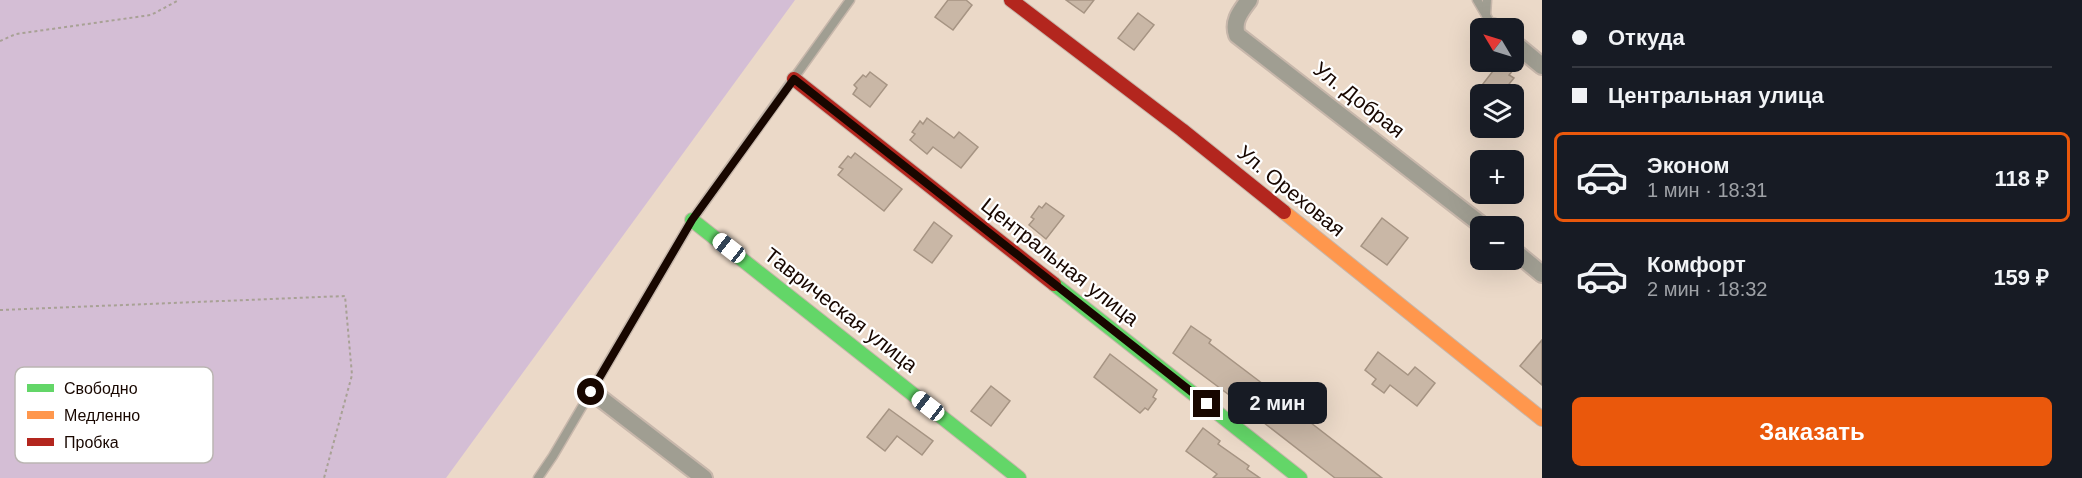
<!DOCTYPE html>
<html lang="ru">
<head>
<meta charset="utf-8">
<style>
  body { margin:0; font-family:Arial,sans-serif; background:#20242c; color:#f1f3f6; height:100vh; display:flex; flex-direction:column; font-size:22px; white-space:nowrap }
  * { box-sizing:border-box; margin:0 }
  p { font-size:20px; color:#9ea1a6 }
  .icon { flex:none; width:33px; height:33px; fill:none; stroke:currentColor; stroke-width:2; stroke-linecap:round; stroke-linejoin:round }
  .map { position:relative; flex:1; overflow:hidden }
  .sheet { display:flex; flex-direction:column; background:#171b24; width:540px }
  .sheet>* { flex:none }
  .hud { display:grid; align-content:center; height:132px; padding:0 30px; background:#171b24 }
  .needle { width:39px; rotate:308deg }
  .controls { position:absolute; left:1470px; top:18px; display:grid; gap:12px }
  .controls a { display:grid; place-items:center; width:54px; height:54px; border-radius:9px; background:#171b24; box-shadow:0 6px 24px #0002; font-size:30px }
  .end { position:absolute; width:27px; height:27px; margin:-14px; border:8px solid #180700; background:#fff; box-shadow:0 0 0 3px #fff }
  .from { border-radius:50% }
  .bubble { position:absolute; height:42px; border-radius:9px; background:#171b24; box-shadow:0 6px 24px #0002; font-size:20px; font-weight:700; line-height:42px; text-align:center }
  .car { position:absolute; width:18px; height:36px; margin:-18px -9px; border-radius:8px; box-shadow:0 0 4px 2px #0007; background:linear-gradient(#fff 24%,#345 0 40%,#fff 0 76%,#345 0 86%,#fff 0) }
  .hud b { display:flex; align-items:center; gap:21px; height:57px; font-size:22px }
  .hud b+b { border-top:2px solid #363941 }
  .hud i { width:15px; height:15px; background:#f1f3f6 }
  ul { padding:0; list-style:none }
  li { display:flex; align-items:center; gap:18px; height:90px; margin:0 12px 9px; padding:0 18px; border:3px solid transparent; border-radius:9px }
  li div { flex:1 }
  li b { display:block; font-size:22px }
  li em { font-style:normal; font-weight:700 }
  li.selected { border-color:#ea580c }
  li>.icon { width:54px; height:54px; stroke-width:1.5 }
  .cta { display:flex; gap:12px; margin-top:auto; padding:12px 30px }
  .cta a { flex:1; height:69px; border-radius:9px; background:#ea580c; color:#fff; font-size:24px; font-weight:700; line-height:69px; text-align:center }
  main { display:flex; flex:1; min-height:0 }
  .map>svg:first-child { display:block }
  .green { fill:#d4bed5 }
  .building { fill:#c9b7a6; stroke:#a69483; stroke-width:1.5 }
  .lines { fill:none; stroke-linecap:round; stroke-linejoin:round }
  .lane-casing { stroke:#c7b7ab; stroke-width:11 }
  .street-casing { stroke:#c7b7ab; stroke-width:20 }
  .fast-casing { stroke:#c7b7ab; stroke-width:16 }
  .slow-casing { stroke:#c7b7ab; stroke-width:16 }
  .jam-casing { stroke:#c7b7ab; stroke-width:16 }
  .path { stroke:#a8a195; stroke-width:2; stroke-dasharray:3 3; stroke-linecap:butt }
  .lane { stroke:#a09e92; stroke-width:8 }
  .street { stroke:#a09e92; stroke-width:16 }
  .fast { stroke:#63d668; stroke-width:14 }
  .slow { stroke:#ff974d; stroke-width:14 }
  .jam { stroke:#b3261e; stroke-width:14 }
  .route { stroke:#180700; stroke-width:8 }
  .labels { text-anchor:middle; stroke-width:4.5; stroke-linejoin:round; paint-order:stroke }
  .street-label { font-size:21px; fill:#180700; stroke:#fff }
  .key { fill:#fff; stroke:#bab5b2; stroke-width:1.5 }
  .key-label { font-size:16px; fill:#180700 }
</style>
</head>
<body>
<main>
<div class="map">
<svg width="1542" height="478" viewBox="0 0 1542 478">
  <rect width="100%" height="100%" fill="#ebd9c8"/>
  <path class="green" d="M0,0h795l-349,478h-446z"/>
  <g class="building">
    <path d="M948,0h18l6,5 -19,25 -18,-13z"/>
    <path d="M1066,0h28l-10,13z"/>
    <path d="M1138,13l16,12 -20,25 -16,-12z"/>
    <path d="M1500,62h20l-11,13 5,3 -13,16h-14l-8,-5z"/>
    <path d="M870,72l17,13 -17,22 -17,-13 4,-6 -3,-3 9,-10 3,2z"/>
    <path d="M927,118l27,20 5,-6 19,15 -17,21 -28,-21 -6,7 -17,-14 5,-6 -3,-2 8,-11 3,3z"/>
    <path d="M855,153l47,36 -18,22 -46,-36 5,-6 -4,-2 9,-11 3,2z"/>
    <path d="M1046,203l18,13 -18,23 -17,-14 5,-6 -3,-2 8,-11 3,2z"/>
    <path d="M1382,218l26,20 -21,27 -26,-19z"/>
    <path d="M934,222l18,14 -20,27 -18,-13z"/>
    <path d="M1191,326l20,14 -2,3 58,44 -1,1 116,90h-47l-76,-59 1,-1 -87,-65z"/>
    <path d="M1542,340v45l-22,-19z"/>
    <path d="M1378,352l30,23 7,-8 20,16 -18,23 -27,-21 -6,8 -12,-9 4,-5 -11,-9z"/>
    <path d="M1110,354l47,36 -4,7 3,2 -8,11 -3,-2 -5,5 -46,-36z"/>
    <path d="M991,386l19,15 -19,25 -20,-15z"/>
    <path d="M889,409l44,32 -11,14 -25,-19 -12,15 -18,-14z"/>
    <path d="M1203,428l17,13 -2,3 31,22 -2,3 13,9h-47l4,-4 -31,-23z"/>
  </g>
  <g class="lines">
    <defs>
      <g id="lane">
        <path d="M1477,0l16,27"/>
        <path d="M1486,15l1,-15"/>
        <path d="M538,478l15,-22 139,-236 158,-220"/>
      </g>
      <g id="street">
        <path d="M1249,0c-8,11 -17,21 -12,35l246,191"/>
        <path d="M1493,27l2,1"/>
        <path d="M1514,43l28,23"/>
        <path d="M1514,251l28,23"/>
        <path d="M591,391l113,87"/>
      </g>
      <g id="fast">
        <path d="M692,220l327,258"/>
        <path d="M1054,284l246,194"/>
      </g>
      <path id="slow" d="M1284,212l258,207"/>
      <g id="jam">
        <path d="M1011,0l171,130 102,82"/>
        <path d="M794,79l260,205"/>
      </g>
    </defs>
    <use href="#lane" class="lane-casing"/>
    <use href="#street" class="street-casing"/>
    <use href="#fast" class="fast-casing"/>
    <use href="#slow" class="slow-casing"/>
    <use href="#jam" class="jam-casing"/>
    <g class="path">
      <path d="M0,41l16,-7 135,-19 28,-15"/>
      <path d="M0,310l345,-14 7,79 -28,103"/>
    </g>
    <use href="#lane" class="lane"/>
    <use href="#street" class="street"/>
    <use href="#fast" class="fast"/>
    <use href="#slow" class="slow"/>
    <use href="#jam" class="jam"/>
  </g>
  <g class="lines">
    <path class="route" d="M591,392l101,-172 102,-141 413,325"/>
  </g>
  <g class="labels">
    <g class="street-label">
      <text transform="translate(1359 100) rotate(38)" y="7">Ул. Добрая</text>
      <text transform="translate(1291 191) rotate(39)" y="7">Ул. Ореховая</text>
      <text transform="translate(1060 262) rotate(38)" y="7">Центральная улица</text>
      <text transform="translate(841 310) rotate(38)" y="7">Таврическая улица</text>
    </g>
  </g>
  <rect x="15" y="367" width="198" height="96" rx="9" class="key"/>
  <rect x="27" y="384" width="27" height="8" fill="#63d668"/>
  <rect x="27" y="411" width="27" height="8" fill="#ff974d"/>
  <rect x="27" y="438" width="27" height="8" fill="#b3261e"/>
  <g class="key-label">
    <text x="64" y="394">Свободно</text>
    <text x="64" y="421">Медленно</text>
    <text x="64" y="448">Пробка</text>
  </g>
</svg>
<div class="controls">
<a><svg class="needle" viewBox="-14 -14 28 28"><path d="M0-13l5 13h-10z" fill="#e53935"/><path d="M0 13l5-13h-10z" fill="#9ea1a6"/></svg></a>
<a><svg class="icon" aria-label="layers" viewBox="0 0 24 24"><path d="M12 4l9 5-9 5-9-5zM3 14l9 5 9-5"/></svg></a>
<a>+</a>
<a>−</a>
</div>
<i class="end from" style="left:591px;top:392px"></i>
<i class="end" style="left:1207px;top:404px"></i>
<div class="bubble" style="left:1228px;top:382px;width:99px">2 мин</div>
<i class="car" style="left:729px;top:248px;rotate:308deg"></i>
<i class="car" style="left:928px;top:406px;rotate:308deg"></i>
</div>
<section class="sheet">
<div class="hud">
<b><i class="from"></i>Откуда</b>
<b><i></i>Центральная улица</b>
</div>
<ul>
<li class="selected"><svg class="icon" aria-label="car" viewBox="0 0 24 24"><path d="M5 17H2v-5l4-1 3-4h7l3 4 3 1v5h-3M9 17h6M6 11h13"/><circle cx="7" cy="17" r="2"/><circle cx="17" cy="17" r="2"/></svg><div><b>Эконом</b><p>1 мин · 18:31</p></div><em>118 ₽</em></li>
<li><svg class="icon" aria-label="car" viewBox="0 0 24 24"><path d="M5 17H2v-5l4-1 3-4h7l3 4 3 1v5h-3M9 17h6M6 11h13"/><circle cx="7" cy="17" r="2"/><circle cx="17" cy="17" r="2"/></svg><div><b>Комфорт</b><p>2 мин · 18:32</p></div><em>159 ₽</em></li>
</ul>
<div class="cta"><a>Заказать</a></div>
</section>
</main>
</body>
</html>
